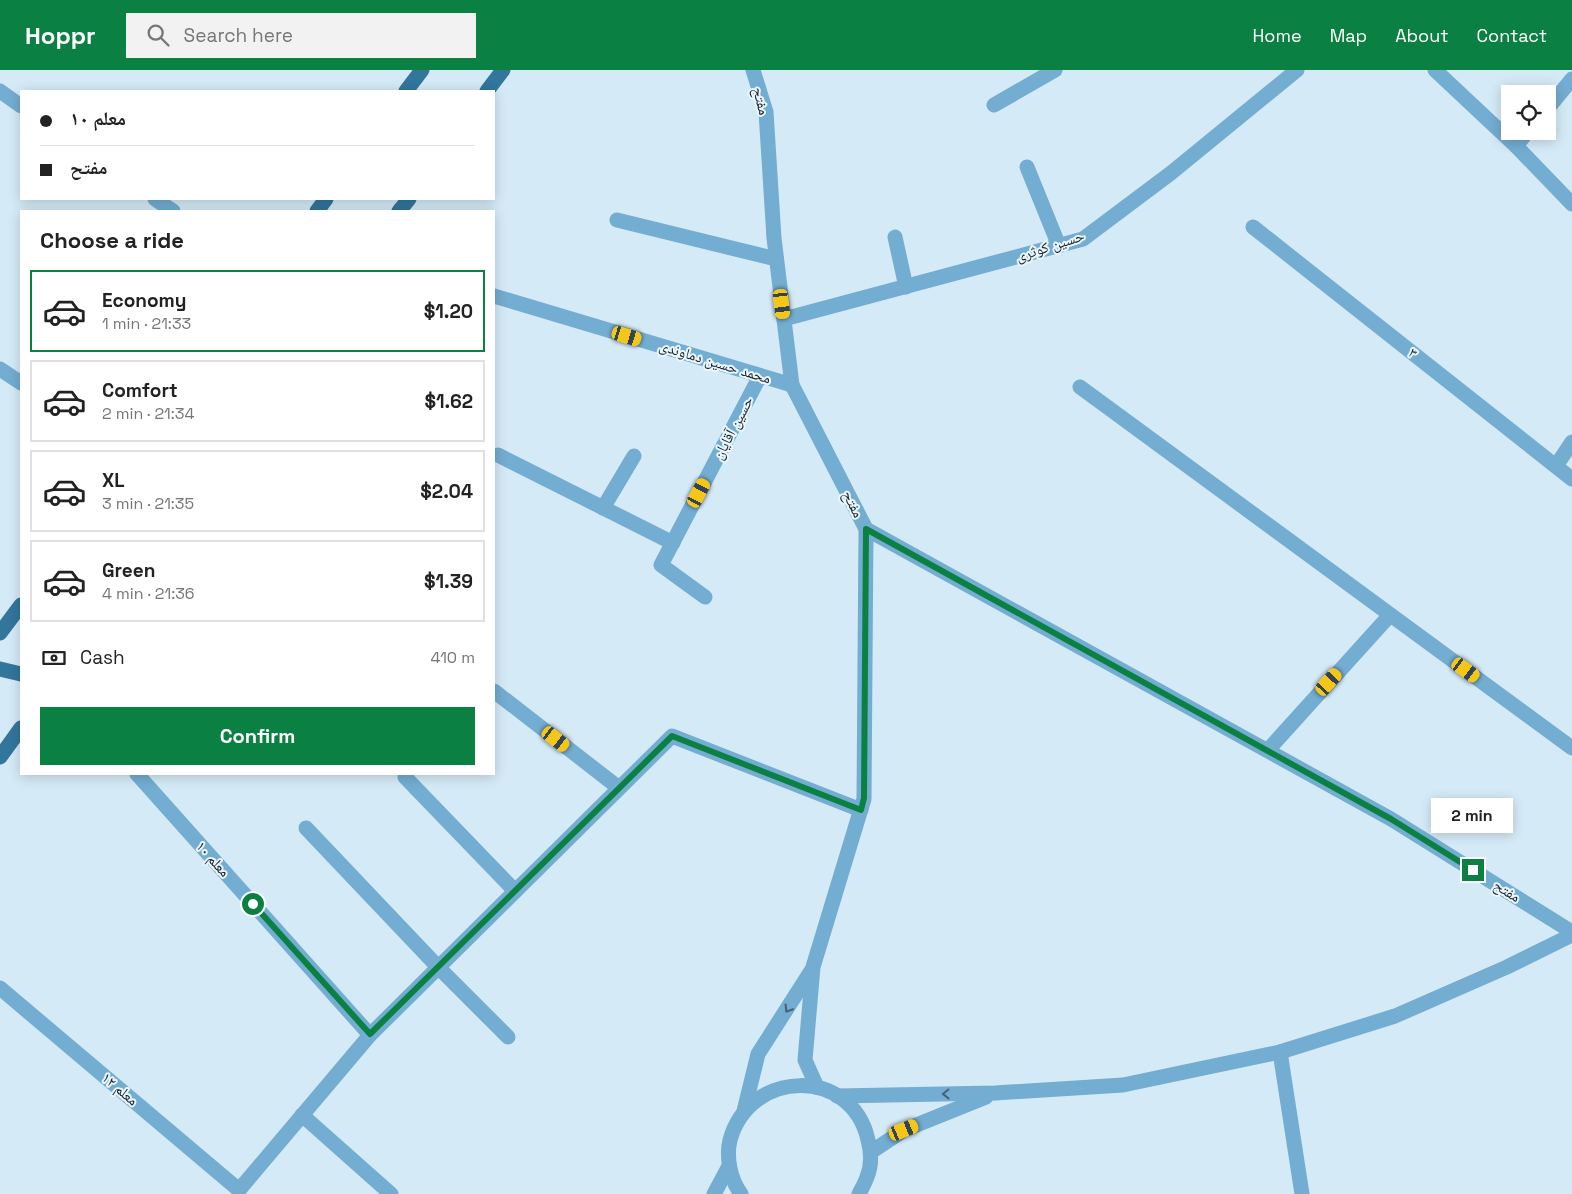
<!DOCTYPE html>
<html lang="en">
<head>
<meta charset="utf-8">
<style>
  body { margin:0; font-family:"Space Grotesk","Noto Naskh Arabic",sans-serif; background:#f2f2f2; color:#222; height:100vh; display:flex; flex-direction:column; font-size:19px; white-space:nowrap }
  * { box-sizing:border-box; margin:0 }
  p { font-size:16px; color:#767676 }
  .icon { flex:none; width:28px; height:28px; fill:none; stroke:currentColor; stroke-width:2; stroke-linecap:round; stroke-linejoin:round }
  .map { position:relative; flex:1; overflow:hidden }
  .drawer { position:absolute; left:20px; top:140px; width:475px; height:565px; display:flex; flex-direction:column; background:#fff; border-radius:0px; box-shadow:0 2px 12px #0003 }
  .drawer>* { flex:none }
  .hud { position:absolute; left:20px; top:20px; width:475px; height:110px; border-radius:0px; box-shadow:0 2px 12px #0003; display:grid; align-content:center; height:110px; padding:0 20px; background:#fff }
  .buttons { position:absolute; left:1501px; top:15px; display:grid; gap:10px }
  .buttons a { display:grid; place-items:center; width:55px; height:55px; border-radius:0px; background:#fff; box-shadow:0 2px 12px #0003; font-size:25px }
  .end { position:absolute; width:22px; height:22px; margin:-11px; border:6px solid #0b8043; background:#fff; box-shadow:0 0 0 2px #fff }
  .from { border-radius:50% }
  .bubble { position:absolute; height:35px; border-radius:0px; background:#fff; box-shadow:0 2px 12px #0003; font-size:16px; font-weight:600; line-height:35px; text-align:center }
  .car { position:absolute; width:15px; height:30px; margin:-15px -8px; border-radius:6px; box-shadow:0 0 4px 1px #0007; background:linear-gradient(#f5c518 24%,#345 0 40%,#f5c518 0 76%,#345 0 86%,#f5c518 0) }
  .hud b { display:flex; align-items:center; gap:18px; height:48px; font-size:19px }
  .hud b+b { border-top:1px solid #e0e0e0 }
  .hud i { width:12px; height:12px; background:#222 }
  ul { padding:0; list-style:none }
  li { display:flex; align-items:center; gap:15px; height:82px; margin:0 10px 8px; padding:0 10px; border:2px solid #e0e0e0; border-radius:0px }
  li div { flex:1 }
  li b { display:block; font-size:19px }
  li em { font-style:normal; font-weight:600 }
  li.active { border-color:#0b8043 }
  li>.icon { width:45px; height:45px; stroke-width:1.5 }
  h2 { padding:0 20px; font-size:22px; line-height:60px }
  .pay { display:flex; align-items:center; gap:12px; height:55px; padding:0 20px; font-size:19px }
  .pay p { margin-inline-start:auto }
  .button { display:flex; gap:10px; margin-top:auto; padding:10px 20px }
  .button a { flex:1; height:58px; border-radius:0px; background:#0b8043; color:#fff; font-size:20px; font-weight:600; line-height:58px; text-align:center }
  header { display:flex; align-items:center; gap:30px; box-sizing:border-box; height:70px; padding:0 25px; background:#0b8043; color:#fff }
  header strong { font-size:24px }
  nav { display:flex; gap:28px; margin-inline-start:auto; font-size:18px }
  .search { width:350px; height:45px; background:#f2f2f2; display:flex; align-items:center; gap:12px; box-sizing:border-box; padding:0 18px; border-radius:0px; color:#767676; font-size:19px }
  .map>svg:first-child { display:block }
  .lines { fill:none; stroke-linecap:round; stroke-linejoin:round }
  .minor { stroke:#73add1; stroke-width:15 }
  .major { stroke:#32769c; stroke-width:15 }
  .oneway { stroke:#436173 }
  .route { stroke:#0b8043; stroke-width:6 }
  .labels { text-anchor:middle; stroke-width:4; stroke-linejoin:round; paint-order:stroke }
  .street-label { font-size:15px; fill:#1b2227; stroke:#e9f6fe }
</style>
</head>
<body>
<header>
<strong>Hoppr</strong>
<div class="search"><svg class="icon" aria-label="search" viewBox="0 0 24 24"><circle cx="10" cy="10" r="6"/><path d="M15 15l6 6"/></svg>Search here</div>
<nav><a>Home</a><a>Map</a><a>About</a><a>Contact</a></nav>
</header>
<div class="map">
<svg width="1572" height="1124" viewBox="0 0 1572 1124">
  <rect width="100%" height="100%" fill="#d5eaf7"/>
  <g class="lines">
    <g class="minor">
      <path d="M753,0l13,42 8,126 18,147 74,144 525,290 181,113"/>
      <path d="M1435,0l81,76 56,58"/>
      <path d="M0,21l21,15"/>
      <path d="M994,35l61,-35"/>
      <path d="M1548,38l24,-29"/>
      <path d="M1516,76l12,-15"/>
      <path d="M1027,97l32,79"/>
      <path d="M155,129l18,12"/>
      <path d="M617,150l159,39"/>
      <path d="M1253,157l319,252"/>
      <path d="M895,167l11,50"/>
      <path d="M494,226l298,89"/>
      <path d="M784,249l299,-80 88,-66 126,-103"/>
      <path d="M0,299l21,14"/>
      <path d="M1080,317l492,361"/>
      <path d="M498,385l175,88"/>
      <path d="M1556,396l16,-24"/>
      <path d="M603,438l31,-52"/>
      <path d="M705,527l-44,-32 99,-189"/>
      <path d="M494,621l125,97"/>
      <path d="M1268,680l122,-135"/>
      <path d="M137,704l233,261"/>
      <path d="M405,707l110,114"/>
      <path d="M306,758l132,139 70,70"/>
      <path d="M0,918l239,202 131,-155 302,-299 189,74"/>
      <path d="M1280,982l22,142"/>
      <path d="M817,1017l-12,-27 8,-93 51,-168 2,-270"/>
      <path d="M837,1026l158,-3 128,-8 157,-33 115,-36 112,-49 65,-32"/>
      <path d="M744,1041l14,-57 53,-83"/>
      <path d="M302,1045l89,79"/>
      <path d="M871,1082l33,-22 82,-33"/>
      <path d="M714,1124l15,-28"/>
      <path d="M741,1124c-11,-15 -15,-37 -11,-54 20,-72 122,-73 138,0 3,11 4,25 -1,37 -2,6 -5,11 -8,17"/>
    </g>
    <g class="major">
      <path d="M406,21l16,-21"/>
      <path d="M487,21l16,-21"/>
      <path d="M317,141l9,-12"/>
      <path d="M399,141l10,-12"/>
      <path d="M0,563l21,-28"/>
      <path d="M0,599l21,5"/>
      <path d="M0,687l21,-29"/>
    </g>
  </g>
  <defs><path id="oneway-chevron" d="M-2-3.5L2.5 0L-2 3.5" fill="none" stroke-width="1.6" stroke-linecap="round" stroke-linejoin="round" transform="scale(1.25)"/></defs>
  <g class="oneway">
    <use href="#oneway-chevron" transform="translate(788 939) rotate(122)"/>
    <use href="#oneway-chevron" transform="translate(946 1024) rotate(179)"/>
  </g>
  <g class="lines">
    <path class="route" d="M253,834l117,130 302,-298 189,74 3,-12 2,-269 525,290 82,51"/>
  </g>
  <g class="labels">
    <g class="street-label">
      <text transform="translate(761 31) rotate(76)" y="5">مفتح</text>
      <text transform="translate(1050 176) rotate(-18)" y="5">حسین کوثری</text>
      <text transform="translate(1413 283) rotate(38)" y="5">۳</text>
      <text transform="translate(715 292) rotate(17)" y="5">محمد حسین دماوندی</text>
      <text transform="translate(733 358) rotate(-62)" y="5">حسین آقایان</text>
      <text transform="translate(853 434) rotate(63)" y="5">مفتح</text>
      <text transform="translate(213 789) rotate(48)" y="5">معلم ۱۰</text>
      <text transform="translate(1507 821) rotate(32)" y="5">مفتح</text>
      <text transform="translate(120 1019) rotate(40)" y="5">معلم ۱۲</text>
    </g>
  </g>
</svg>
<div class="buttons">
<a><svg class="icon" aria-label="locate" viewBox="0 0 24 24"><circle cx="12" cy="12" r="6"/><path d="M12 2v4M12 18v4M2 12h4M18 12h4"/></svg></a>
</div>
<i class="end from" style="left:253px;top:834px"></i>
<i class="end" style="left:1473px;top:800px"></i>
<div class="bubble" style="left:1431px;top:728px;width:82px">2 min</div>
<i class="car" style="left:782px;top:234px;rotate:173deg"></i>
<i class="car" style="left:627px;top:266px;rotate:107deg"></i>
<i class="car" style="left:699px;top:423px;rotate:28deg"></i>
<i class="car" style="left:1466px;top:600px;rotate:126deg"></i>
<i class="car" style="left:1329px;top:612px;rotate:42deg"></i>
<i class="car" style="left:556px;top:669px;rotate:128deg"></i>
<i class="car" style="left:904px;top:1060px;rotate:68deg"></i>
<div class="hud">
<b><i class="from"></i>معلم ۱۰</b>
<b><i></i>مفتح</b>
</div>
<section class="drawer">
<h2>Choose a ride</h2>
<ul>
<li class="active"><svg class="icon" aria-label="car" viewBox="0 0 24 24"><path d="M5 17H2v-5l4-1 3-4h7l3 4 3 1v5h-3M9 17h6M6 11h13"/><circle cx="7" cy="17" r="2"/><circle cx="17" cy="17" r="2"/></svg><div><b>Economy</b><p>1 min · 21:33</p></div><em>$1.20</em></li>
<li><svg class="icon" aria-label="car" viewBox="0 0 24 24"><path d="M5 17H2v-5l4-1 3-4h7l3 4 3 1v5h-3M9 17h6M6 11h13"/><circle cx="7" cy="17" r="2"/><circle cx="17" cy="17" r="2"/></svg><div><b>Comfort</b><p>2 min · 21:34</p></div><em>$1.62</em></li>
<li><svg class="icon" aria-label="car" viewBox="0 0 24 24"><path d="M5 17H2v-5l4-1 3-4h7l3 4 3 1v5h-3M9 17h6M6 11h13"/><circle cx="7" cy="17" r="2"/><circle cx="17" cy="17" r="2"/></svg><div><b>XL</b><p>3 min · 21:35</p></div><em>$2.04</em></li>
<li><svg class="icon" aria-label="car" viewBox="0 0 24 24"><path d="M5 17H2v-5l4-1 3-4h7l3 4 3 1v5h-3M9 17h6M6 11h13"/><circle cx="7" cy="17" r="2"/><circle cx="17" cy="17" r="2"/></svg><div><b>Green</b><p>4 min · 21:36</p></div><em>$1.39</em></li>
</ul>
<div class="pay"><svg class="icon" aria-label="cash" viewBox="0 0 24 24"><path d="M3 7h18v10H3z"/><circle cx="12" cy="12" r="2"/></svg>Cash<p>410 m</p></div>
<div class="button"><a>Confirm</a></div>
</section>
</div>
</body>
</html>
